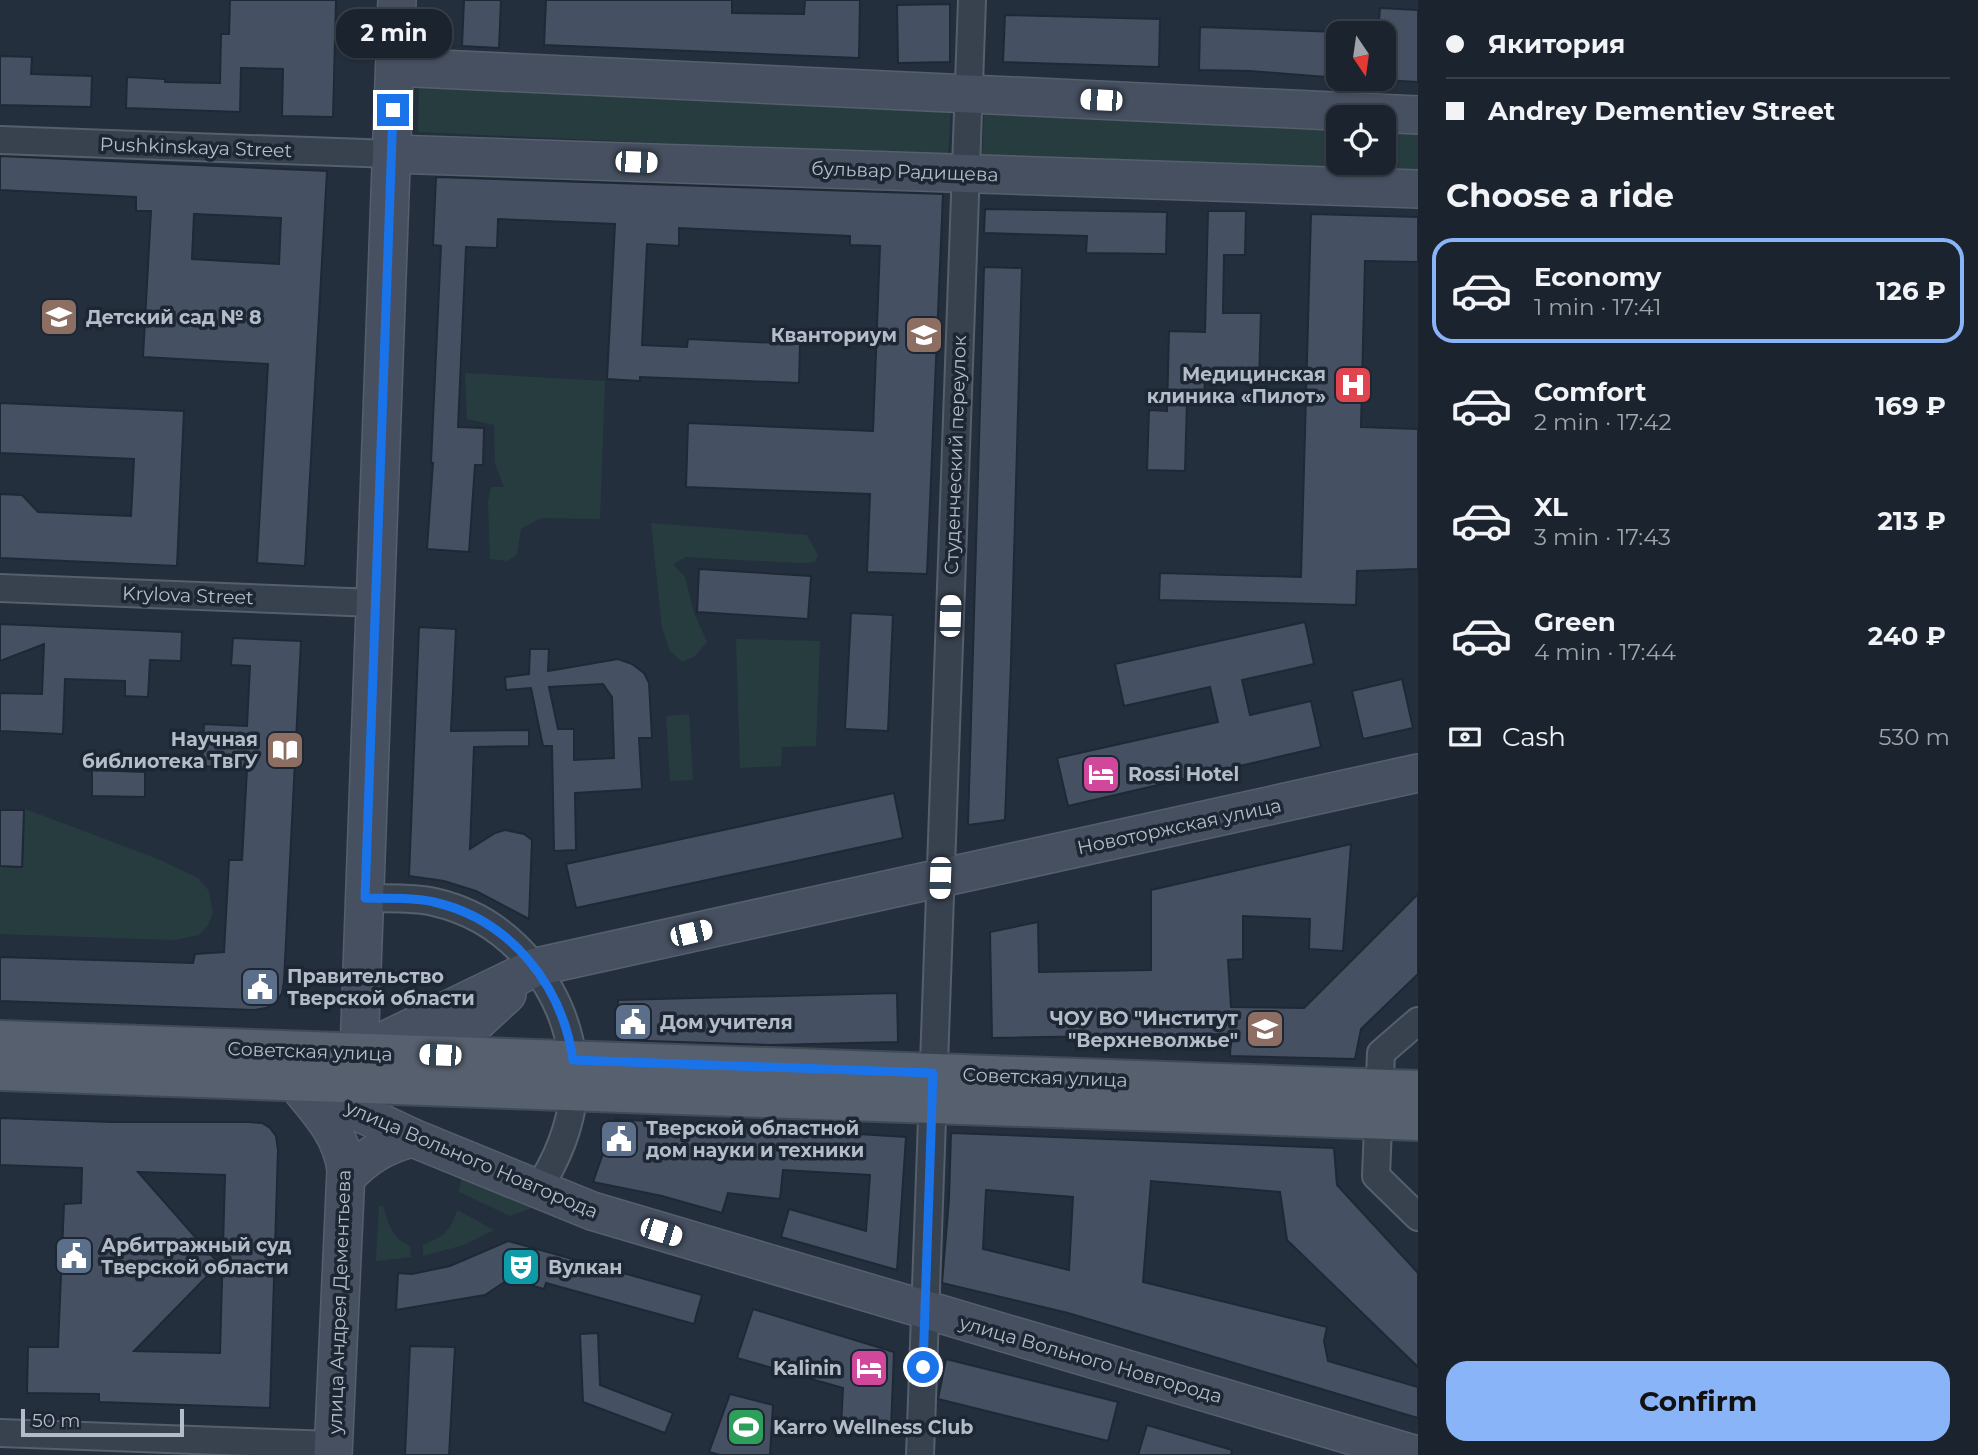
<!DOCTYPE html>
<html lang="en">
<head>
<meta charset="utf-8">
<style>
  body { margin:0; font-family:Montserrat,sans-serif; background:#242b36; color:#f1f3f6; height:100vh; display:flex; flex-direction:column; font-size:26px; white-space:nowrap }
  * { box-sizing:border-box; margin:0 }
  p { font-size:23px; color:#a0a4aa }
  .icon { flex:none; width:38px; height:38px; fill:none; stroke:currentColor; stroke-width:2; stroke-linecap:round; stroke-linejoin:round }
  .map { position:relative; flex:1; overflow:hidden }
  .drawer { display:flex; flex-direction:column; background:#1b232e; width:560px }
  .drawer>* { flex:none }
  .guide { display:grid; align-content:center; height:154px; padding:0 28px; background:#1b232e }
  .needle { width:46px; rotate:167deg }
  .fabs { position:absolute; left:1326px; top:21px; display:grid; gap:14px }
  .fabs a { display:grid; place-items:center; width:70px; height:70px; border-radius:14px; background:#1b232e; box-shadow:0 2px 5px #0004,0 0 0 2px #39404a; font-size:35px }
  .scale { position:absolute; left:21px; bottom:18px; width:163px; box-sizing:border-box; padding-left:7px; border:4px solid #b4bcc9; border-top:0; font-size:19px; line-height:24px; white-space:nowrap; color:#b4bcc9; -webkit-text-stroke:5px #1d2633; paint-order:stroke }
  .end { position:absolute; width:32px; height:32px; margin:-16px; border:9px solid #1a73e8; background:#fff; box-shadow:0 0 0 4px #fff }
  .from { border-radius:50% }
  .bubble { position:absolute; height:49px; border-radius:21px; background:#1b232e; box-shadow:0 2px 5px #0004,0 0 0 2px #39404a; font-size:23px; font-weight:700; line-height:49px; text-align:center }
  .car { position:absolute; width:21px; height:42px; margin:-21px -10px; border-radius:9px; box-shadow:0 0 5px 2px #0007; background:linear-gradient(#fff 24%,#345 0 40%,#fff 0 76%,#345 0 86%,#fff 0) }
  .guide b { display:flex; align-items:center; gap:24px; height:66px; font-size:26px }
  .guide b+b { border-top:2px solid #39404a }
  .guide i { width:18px; height:18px; background:#f1f3f6 }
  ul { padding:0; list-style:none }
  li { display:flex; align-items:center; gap:21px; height:105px; margin:0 14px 10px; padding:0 14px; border:4px solid transparent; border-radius:21px }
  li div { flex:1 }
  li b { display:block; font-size:26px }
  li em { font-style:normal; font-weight:700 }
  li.on { border-color:#8ab4f8 }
  li>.icon { width:63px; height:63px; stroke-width:1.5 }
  h2 { padding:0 28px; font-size:32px; line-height:84px }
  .pay { display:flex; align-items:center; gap:18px; height:77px; padding:0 28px; font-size:26px }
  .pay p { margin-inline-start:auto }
  .button { display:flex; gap:14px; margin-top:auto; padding:14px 28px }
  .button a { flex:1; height:80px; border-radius:21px; background:#8ab4f8; color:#111; font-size:28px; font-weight:700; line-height:80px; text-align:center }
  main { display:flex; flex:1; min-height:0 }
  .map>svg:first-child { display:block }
  .green { fill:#263c3f }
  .building { fill:#455162; stroke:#1f2835; stroke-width:2; fill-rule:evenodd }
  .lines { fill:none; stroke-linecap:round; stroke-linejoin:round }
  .street-casing { stroke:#565f6c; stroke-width:30 }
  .secondary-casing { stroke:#565f6c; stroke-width:40 }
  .primary-casing { stroke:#414a57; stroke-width:42 }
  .street { stroke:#38414e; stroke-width:26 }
  .secondary { stroke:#465061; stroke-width:37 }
  .primary { stroke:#56606e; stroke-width:38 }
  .route { stroke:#1a73e8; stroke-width:9 }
  .labels { text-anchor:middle; stroke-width:7; stroke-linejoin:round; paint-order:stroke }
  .street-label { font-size:19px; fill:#b4bcc9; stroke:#1d2633 }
  .poi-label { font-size:19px; font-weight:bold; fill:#b4bcc9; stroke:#1d2633; text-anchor:start }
</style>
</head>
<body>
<main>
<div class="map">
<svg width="1418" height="1455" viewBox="0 0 1418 1455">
  <rect width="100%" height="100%" fill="#242f3e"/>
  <g class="green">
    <path d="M419,78l532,29 -3,49 -530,-24z"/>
    <path d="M984,113l355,14v36h45v-35l34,2v47l-436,-17z"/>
    <path d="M465,373l140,8 -5,138 -59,-1 -20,11 -4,26 -10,6 -17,-2 -2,-57 3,-15h13l-9,-23 -1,-39 -27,-6z"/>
    <path d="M651,523l156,12 11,20 -3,7 -16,1 -113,-6 -13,7 12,13 9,36 13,29 -13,15 -12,5 -12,-11 -8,-23z"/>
    <path d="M736,639l84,2 -4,105 -34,1 -1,19 -41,2z"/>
    <path d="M689,714l4,66 -23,1 -4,-65z"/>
    <path d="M25,809l133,50 40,19 11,13 4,22 -5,12 -9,10 -25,5 -174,-6v-67l23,1z"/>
    <path d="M462,1173l70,35 -22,8 -51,-24z"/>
    <path d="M379,1206h4c5,17 9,33 27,40l1,11 -35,4z"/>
    <path d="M457,1210l37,20 -30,15 -41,11v-11c20,-8 28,-14 34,-35z"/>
  </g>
  <g class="building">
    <path d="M230,0h106l-3,117 -51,-1 1,-47 -42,-1 -1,44 -114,-4 1,-31 38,2v3l55,1 1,-49h8z"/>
    <path d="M464,0h37l-2,48 -37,-2z"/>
    <path d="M546,0h186v13l72,1 1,-14h55l-1,58 -315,-13z"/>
    <path d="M950,4v58l-52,1 -1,-58z"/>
    <path d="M1380,8l38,2v72l-34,-2v-47h-6z"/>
    <path d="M1005,15l155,4 -1,48 -156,-5z"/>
    <path d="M1200,27l139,5v46l-89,-7 -51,-1z"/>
    <path d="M0,56l32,1 -1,17 61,2 -1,31 -91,-2z"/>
    <path d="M0,156l327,15 -22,395 -48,-3 11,-199 -125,-7 8,-146h-15v-14l-136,-7zM194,214l87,4 -2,46 -87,-5z"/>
    <path d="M436,177l507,17 -16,380 -60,-2 3,-78 -184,-7 2,-64 185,8 7,-185 -30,-1v-9l-171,-8v18l-32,-2 -5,101 45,2 1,-8 112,5 -1,39 -159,-6v4l-33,-2 8,-155 -117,-5 -1,29 -31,-1 -8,180 26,1 -1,37h-8l-6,87 -42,-3 6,-86h-2l10,-217 -8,-1z"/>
    <path d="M985,209l182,3 -1,42 -80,-1 1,-17 -103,-3z"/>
    <path d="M1208,211h38l-1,44h-21l-1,58h38l-2,68 -54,-1 -1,19h-17l-2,72 -38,-1 2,-60 18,1 2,-80 36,1z"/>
    <path d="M1311,214l107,3v45l-53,-1 -4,166 57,2v140l-61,2 -1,34 -197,-5 1,-27 141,4z"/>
    <path d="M984,267l38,1 -11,395 -6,157 -37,5z"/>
    <path d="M0,403l184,8 -7,155 -177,-8v-64l22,1 16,17 93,4 3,-57 -134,-6z"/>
    <path d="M699,569l112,7 -3,43 -111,-7z"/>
    <path d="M851,613l42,2 -5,116 -43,-2z"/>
    <path d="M1305,622l9,42 -72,16 8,35 61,-14 10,46 -253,59 -11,-48 161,-36 -8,-35 -86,19 -9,-42z"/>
    <path d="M0,624l182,8 -1,29 -31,-1 -2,37 -23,-1v-15l-60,-2 -2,55 -63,-3v-38l42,1 2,-50 -44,17z"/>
    <path d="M419,627l37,2 -5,102 78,-1v16l-55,1 -4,102 25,-16 10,-3 19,4 8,6 -3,79 -53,-28 -32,-10 -35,-5z"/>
    <path d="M233,638l68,3 -17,340 -2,12 -6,9 -10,6 -12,2 -254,-9v-44l193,6 2,-9 29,-2 5,-92h13l5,-91 -45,-3 2,-42 43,2 3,-60 -19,-1z"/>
    <path d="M530,649h19l-1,22 70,-12 14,5 12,9 5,10 3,55h-13l3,51 -67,4 1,57 -22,1 -2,-105h-9l-12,-58 -25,2 -1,-13 24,-3zM603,684l9,13 2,61 -40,2v-31h-16l-9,-42z"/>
    <path d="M1402,679l11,49 -50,11 -11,-48z"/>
    <path d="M92,770l53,2v25l-53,-1z"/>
    <path d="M894,793l9,45 -327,70 -10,-44z"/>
    <path d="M0,810h24l-2,57 -22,-1z"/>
    <path d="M1351,844l-8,107 -34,-2 1,-30 -67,-3v43l-15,1 3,47 73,1 114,-114v80l-57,55 -6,30 -125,-3 1,-22 -239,4 -2,-106 48,-10 1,50 112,-2v-80z"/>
    <path d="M897,993l1,49 -127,3 -152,-5 -1,-40z"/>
    <path d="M0,1118l111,4h138l13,1 8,5 6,8 2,14 -8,258 -171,-6v-8l-72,-1 1,-46h30l6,-143 17,-1 1,-35 -82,-3zM138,1172l87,3 -5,178 -86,-2 85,-87z"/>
    <path d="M615,1119l291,18 -9,133 -116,-33 8,-28 77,22 4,-56 -87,-5 -3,29 -52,-6 -6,20 -60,-17 -69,-14z"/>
    <path d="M951,1133l383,15 3,37 81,88v94l-131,-127 -7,-48 -129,-11 -8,101 184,45 -3,14 4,20 90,26v31l-350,-105 -126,-30 7,-84zM986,1190l87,7 -4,73 -86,-21z"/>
    <path d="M508,1241l194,54 -8,29 -148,-41 -2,6 -35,-10 -24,16 -89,15 2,-37 14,1 38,-8z"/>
    <path d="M753,1309l141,43 -3,77 -50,-2 2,-39 -106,-30z"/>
    <path d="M598,1333l2,52 73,28 -8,20 -82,-31 -3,-68z"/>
    <path d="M410,1346l45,1 -6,108h-44z"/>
    <path d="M946,1359l172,43 -10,39 -170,-42z"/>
    <path d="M730,1394l43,11 -3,50h-50l-11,-3z"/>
    <path d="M1147,1425l85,25 -1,5h-93z"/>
  </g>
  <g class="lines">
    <defs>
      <g id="street">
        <path d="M0,140l392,14"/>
        <path d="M0,588l375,15"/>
        <path d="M365,898c22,1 47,-1 69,4 76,17 129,83 139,158"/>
        <path d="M1418,1021l-37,32 -5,123 42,41"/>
        <path d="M537,1190c21,-31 33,-62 37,-98"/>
        <path d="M0,1433l333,12"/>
        <path d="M920,1455l52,-1455"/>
      </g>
      <g id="secondary">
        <path d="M397,0l-38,1053 177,-86 882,-194"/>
        <path d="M395,67l1023,48"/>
        <path d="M392,154l1026,35"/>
        <path d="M421,1067l20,-12 66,-61"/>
        <path d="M295,1082l118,56 179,73 825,244"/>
        <path d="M300,1088c21,25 42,48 46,82l-13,285"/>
        <path d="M346,1178c18,-21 40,-34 67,-40"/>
      </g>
      <g id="primary">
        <path d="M0,1040l1418,50"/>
        <path d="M0,1071l1418,50"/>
      </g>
    </defs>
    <use href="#street" class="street-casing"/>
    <use href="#secondary" class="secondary-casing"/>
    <use href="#primary" class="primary-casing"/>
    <use href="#street" class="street"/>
    <use href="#secondary" class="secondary"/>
    <use href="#primary" class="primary"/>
  </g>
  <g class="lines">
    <path class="route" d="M393,110l-28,788c22,1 48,-1 69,4 77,18 128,83 139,158l360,13 -10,294"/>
  </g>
  <defs>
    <symbol id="school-square" viewBox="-11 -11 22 22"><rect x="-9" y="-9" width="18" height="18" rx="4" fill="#8d6e63" stroke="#1d2633"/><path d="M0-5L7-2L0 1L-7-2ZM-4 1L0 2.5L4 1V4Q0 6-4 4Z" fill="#fff"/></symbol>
    <symbol id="hospital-square" viewBox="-11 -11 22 22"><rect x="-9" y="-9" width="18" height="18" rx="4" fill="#e0444e" stroke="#1d2633"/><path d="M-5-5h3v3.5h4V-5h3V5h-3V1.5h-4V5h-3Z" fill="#fff"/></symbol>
    <symbol id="library-square" viewBox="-11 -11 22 22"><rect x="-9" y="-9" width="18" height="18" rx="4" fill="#8d6e63" stroke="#1d2633"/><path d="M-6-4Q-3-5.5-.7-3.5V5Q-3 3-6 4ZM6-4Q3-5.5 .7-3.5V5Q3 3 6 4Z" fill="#fff"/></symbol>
    <symbol id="hotel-square" viewBox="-11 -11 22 22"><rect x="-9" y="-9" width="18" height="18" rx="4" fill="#d1479c" stroke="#1d2633"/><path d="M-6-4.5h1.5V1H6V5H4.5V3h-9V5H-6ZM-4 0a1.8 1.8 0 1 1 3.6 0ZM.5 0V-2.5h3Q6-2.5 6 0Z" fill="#fff"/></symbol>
    <symbol id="civic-square" viewBox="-11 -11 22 22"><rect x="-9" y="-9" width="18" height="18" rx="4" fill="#5c6f8a" stroke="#1d2633"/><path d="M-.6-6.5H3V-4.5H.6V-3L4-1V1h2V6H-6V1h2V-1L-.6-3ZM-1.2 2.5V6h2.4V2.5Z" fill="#fff"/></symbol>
    <symbol id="university-square" viewBox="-11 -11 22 22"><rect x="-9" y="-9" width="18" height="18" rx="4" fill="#8d6e63" stroke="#1d2633"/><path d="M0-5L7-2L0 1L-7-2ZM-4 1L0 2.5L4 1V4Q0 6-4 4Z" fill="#fff"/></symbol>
    <symbol id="theatre-square" viewBox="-11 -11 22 22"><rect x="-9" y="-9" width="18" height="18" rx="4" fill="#0f9aa8" stroke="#1d2633"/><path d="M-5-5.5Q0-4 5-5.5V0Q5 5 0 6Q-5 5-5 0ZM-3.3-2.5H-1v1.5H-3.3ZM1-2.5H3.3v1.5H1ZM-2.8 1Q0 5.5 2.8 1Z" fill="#fff"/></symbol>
    <symbol id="stadium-square" viewBox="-11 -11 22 22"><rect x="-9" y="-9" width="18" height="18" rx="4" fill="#2e9e5b" stroke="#1d2633"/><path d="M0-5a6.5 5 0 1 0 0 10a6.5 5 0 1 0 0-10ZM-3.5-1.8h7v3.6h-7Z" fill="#fff"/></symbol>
  </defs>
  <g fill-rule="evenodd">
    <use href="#school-square" x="37" y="295" width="44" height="44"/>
    <use href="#school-square" x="902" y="313" width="44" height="44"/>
    <use href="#hospital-square" x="1331" y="363" width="44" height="44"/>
    <use href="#library-square" x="263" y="728" width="44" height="44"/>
    <use href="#hotel-square" x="1079" y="752" width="44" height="44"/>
    <use href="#civic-square" x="238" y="965" width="44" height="44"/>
    <use href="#civic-square" x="611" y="1000" width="44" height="44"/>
    <use href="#university-square" x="1243" y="1007" width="44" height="44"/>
    <use href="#civic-square" x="597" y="1117" width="44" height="44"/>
    <use href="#civic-square" x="52" y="1234" width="44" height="44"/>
    <use href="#theatre-square" x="499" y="1245" width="44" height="44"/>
    <use href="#hotel-square" x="847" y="1346" width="44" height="44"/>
    <use href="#stadium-square" x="724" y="1405" width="44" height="44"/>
  </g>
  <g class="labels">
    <g class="street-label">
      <text transform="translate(196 147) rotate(2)" y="7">Pushkinskaya Street</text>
      <text transform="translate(905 171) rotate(2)" y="7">бульвар Радищева</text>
      <text transform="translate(955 455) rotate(-88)" y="7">Студенческий переулок</text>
      <text transform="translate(188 595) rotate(2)" y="7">Krylova Street</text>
      <text transform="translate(1179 826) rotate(-12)" y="7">Новоторжская улица</text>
      <text transform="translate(310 1051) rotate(2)" y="7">Советская улица</text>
      <text transform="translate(1045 1077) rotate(2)" y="7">Советская улица</text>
      <text transform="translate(472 1159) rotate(23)" y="7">улица Вольного Новгорода</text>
      <text transform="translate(339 1302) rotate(-88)" y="7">улица Андрея Дементьева</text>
      <text transform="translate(1091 1359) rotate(16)" y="7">улица Вольного Новгорода</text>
    </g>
    <g class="poi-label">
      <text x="86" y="324">Детский сад № 8</text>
      <text x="897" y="342" text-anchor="end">Кванториум</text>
      <text x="1326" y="381" text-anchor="end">Медицинская<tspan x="1326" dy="22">клиника «Пилот»</tspan></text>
      <text x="258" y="746" text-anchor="end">Научная<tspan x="258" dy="22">библиотека ТвГУ</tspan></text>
      <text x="1128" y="781">Rossi Hotel</text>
      <text x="287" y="983">Правительство<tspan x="287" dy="22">Тверской области</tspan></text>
      <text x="1238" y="1025" text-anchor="end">ЧОУ ВО "Институт<tspan x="1238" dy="22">"Верхневолжье"</tspan></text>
      <text x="660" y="1029">Дом учителя</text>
      <text x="646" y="1135">Тверской областной<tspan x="646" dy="22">дом науки и техники</tspan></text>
      <text x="101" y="1252">Арбитражный суд<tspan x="101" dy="22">Тверской области</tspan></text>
      <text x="548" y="1274">Вулкан</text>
      <text x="842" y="1375" text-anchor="end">Kalinin</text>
      <text x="773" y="1434">Karro Wellness Club</text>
    </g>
  </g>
</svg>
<div class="fabs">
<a><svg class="needle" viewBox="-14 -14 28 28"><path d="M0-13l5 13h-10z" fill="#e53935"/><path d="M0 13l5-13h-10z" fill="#a0a4aa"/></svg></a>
<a><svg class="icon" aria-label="locate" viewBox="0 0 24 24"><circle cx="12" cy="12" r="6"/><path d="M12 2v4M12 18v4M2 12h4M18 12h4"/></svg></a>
</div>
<div class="scale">50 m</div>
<i class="end from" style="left:923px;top:1367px"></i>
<i class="end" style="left:393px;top:110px"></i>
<div class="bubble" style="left:336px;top:9px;width:116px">2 min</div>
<i class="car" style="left:1101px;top:100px;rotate:273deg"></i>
<i class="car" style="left:636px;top:162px;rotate:92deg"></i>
<i class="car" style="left:950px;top:616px;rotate:2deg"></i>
<i class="car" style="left:940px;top:878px;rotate:182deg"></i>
<i class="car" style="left:691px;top:933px;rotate:77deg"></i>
<i class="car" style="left:440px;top:1055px;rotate:272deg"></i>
<i class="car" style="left:661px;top:1232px;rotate:107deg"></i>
</div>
<section class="drawer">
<div class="guide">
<b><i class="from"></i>Якитория</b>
<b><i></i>Andrey Dementiev Street</b>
</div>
<h2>Choose a ride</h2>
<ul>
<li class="on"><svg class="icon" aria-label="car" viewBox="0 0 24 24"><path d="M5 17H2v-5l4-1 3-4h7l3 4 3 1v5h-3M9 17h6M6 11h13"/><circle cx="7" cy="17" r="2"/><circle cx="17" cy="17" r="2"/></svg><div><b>Economy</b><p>1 min · 17:41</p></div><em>126 ₽</em></li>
<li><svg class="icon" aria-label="car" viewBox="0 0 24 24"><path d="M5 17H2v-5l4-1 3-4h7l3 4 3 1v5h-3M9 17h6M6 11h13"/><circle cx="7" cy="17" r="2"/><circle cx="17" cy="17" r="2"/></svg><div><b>Comfort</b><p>2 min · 17:42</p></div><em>169 ₽</em></li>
<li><svg class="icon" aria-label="car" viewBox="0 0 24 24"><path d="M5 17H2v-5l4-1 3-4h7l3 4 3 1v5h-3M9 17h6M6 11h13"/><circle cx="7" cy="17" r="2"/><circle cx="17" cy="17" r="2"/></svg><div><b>XL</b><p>3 min · 17:43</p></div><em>213 ₽</em></li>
<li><svg class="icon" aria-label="car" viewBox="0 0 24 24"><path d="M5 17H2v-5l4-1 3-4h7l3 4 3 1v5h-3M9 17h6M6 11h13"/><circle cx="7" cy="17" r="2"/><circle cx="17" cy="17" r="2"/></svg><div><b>Green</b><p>4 min · 17:44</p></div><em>240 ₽</em></li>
</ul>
<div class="pay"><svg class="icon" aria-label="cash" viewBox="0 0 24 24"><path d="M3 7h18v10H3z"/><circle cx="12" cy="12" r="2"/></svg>Cash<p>530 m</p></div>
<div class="button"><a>Confirm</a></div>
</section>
</main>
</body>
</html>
